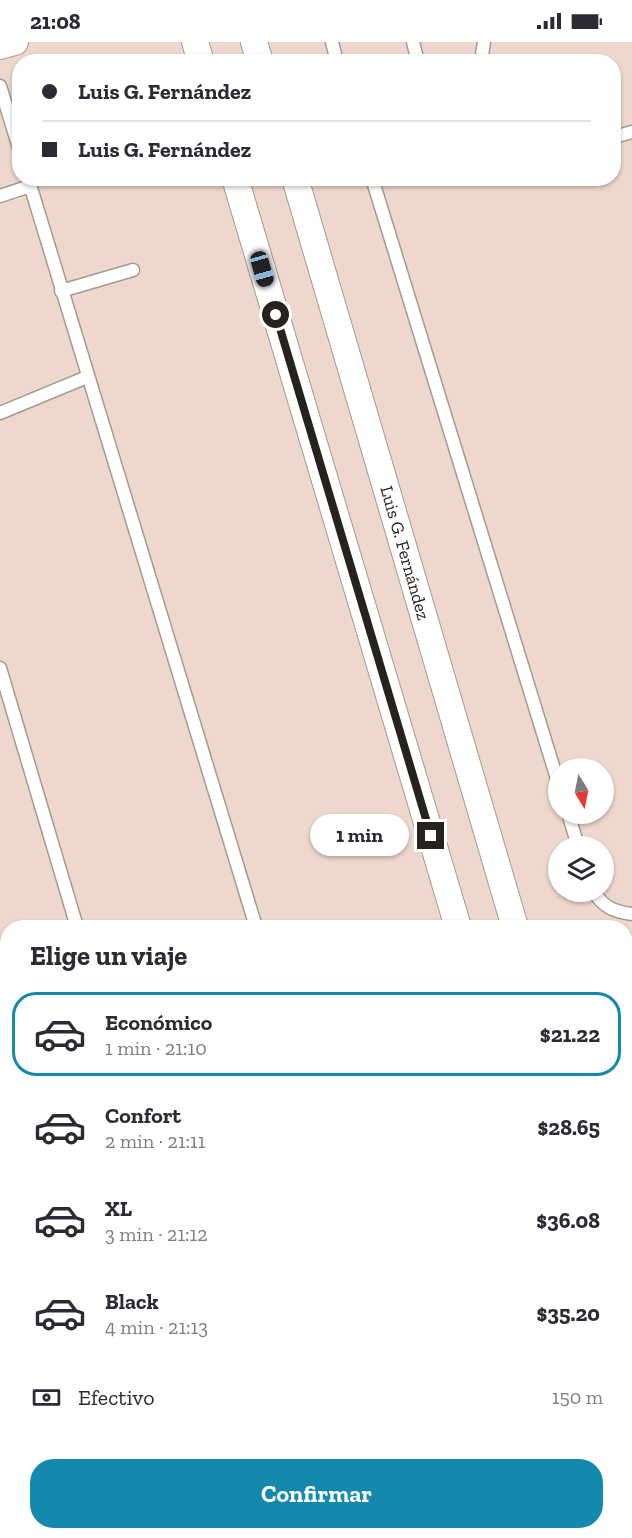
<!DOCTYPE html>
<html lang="es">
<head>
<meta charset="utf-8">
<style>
  body { margin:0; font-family:"Zilla Slab",serif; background:#f2f2f3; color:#2b2b33; height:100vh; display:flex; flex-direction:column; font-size:22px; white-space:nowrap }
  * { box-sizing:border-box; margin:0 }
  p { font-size:20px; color:#7c7c81 }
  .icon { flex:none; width:33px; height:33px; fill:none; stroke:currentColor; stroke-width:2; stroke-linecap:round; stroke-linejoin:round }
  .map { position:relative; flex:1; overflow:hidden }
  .panel { position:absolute; left:0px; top:878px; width:633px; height:620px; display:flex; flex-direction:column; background:#fff; border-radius:24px 24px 0 0; box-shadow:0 2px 4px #0004 }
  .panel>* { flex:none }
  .guide { position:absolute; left:12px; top:12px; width:609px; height:132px; border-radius:24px; box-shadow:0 2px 4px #0004; display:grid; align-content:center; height:132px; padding:0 30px; background:#fff }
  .needle { width:39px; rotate:170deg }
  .tools { position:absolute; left:548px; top:716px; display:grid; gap:12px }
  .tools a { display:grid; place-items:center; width:66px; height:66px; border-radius:50%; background:#fff; box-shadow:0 2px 4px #0004; font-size:30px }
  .end { position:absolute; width:27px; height:27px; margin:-14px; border:8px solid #26231e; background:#fff; box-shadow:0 0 0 3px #fff }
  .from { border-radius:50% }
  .bubble { position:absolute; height:42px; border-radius:21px; background:#fff; box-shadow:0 2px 4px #0004; font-size:20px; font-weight:700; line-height:42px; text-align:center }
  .car { position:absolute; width:18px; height:36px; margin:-18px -9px; border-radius:8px; box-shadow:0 0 4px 2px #0007; background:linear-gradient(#222 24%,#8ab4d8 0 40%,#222 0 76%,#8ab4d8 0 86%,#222 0) }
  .guide b { display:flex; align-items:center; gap:21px; height:57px; font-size:22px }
  .guide b+b { border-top:2px solid #e1e1e2 }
  .guide i { width:15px; height:15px; background:#2b2b33 }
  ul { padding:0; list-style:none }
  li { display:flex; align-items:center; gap:18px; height:84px; margin:0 12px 9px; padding:0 18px; border:3px solid transparent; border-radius:24px }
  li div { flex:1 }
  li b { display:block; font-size:22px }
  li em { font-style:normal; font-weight:700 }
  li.on { border-color:#1488ad }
  li>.icon { width:54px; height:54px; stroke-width:1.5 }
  h2 { padding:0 30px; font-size:27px; line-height:72px }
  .pay { display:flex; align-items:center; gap:15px; height:66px; padding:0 30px; font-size:22px }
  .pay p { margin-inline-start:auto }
  .button { display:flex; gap:12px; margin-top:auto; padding:12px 30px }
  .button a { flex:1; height:69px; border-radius:24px; background:#1488ad; color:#fff; font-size:24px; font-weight:700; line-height:69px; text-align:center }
  .status { display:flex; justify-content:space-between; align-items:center; height:42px; padding:0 30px; background:#fff; direction:ltr }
  .status svg { height:16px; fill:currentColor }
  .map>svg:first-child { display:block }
  .industrial { fill:#eed7cc; fill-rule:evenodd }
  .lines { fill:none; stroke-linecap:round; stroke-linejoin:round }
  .service-casing { stroke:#a29c8e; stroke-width:15 }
  .minor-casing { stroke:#a29c8e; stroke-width:28 }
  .service { stroke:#fff; stroke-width:12 }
  .minor { stroke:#fff; stroke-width:26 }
  .route { stroke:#26231e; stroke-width:8 }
  .labels { text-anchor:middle; stroke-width:6; stroke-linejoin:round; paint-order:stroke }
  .street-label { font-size:18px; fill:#26231e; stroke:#fff }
</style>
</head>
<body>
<div class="status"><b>21:08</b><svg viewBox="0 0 49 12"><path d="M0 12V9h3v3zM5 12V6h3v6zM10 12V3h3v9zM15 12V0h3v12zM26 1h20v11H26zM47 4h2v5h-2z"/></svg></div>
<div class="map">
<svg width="632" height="1496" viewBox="0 0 632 1496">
  <rect width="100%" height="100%" fill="#ece6d7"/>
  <path class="industrial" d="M0,0h632v1496h-632zM20,20h594v116h-594zM558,726h45v45h-45zM558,804h45v45h-45zM8,885h618v605h-618z"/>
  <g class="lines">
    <defs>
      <g id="service">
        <path d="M332,0l5,20"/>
        <path d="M413,0l5,20"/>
        <path d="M481,20l3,-20"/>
        <path d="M0,44l20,65"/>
        <path d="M614,95l18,-5"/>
        <path d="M28,136l228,749"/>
        <path d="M372,136l186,604"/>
        <path d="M0,154l30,-10"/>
        <path d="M61,249l72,-21"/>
        <path d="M0,371l87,-36"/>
        <path d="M0,626l77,259"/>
        <path d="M568,771l10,33"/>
        <path d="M594,849c8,16 21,21 38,23"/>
        <path d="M626,1333l6,-2"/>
        <path d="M499,1490l2,6"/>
        <path d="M566,1490l3,6"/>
        <path d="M101,1496l21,-6"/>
      </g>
      <g id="minor">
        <path d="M195,0l6,20"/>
        <path d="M254,0l6,20"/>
        <path d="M0,4l15,-4"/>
        <path d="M235,136l223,749"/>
        <path d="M295,136l220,749"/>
        <path d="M626,1260l6,24"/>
        <path d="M626,1448l6,21"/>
      </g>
    </defs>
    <use href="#service" class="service-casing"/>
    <use href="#minor" class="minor-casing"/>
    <use href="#service" class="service"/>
    <use href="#minor" class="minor"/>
  </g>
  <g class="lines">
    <path class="route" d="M276,273l155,521"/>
  </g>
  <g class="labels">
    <g class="street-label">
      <text transform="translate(405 511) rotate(74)" y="6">Luis G. Fernández</text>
    </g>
  </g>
</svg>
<div class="tools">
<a><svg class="needle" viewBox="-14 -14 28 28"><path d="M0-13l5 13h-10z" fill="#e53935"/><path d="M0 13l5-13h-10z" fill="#7c7c81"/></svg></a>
<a><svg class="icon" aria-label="layers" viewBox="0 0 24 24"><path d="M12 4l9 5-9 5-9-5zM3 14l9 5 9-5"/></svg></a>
</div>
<i class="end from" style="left:276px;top:273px"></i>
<i class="end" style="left:431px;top:794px"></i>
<div class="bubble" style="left:310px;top:772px;width:99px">1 min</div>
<i class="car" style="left:262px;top:227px;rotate:164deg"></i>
<div class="guide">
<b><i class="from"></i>Luis G. Fernández</b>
<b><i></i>Luis G. Fernández</b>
</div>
<section class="panel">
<h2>Elige un viaje</h2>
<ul>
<li class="on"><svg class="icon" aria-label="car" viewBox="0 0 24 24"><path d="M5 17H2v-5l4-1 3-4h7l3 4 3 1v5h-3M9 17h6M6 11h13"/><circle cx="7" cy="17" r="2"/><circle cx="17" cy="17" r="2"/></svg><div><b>Económico</b><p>1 min · 21:10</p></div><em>$21.22</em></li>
<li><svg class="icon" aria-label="car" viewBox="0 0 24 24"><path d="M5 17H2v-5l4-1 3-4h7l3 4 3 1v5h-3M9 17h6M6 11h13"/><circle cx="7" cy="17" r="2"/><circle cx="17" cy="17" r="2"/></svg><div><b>Confort</b><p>2 min · 21:11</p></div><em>$28.65</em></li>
<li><svg class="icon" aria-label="car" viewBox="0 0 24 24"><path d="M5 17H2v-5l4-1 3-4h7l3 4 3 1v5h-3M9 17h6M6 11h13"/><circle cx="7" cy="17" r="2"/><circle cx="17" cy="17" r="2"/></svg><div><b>XL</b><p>3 min · 21:12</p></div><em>$36.08</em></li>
<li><svg class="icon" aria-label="car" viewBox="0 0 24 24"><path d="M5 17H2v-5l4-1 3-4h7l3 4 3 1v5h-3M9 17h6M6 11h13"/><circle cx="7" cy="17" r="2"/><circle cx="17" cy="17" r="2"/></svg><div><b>Black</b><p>4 min · 21:13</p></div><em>$35.20</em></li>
</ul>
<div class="pay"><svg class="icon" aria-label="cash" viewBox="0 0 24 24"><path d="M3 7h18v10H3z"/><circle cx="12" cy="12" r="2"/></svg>Efectivo<p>150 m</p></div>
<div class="button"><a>Confirmar</a></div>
</section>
</div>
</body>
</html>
